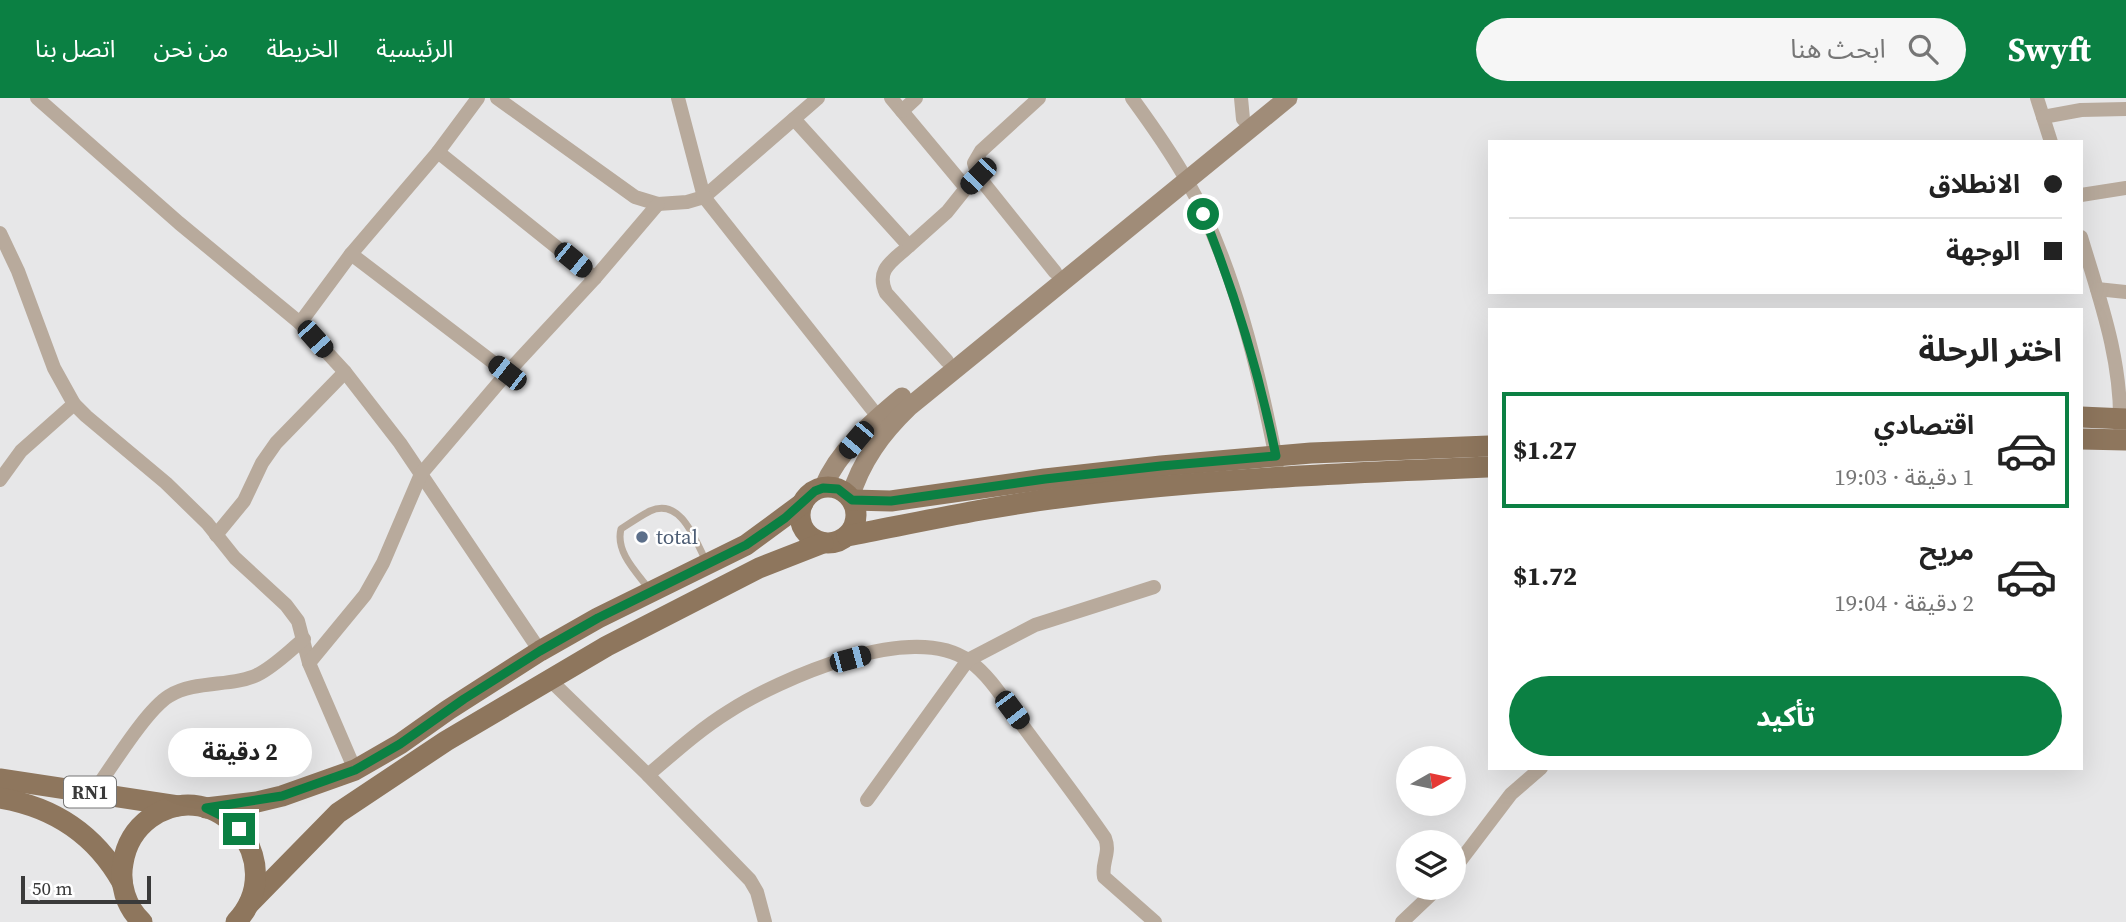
<!DOCTYPE html>
<html lang="ar">
<head>
<meta charset="utf-8">
<style>
  body { margin:0; font-family:"Source Serif 4","Noto Sans Arabic",serif; background:#f6f6f6; color:#222; direction:rtl; height:100vh; display:flex; flex-direction:column; font-size:26px; white-space:nowrap }
  * { box-sizing:border-box; margin:0 }
  p { font-size:23px; color:#767676 }
  .icon { flex:none; width:38px; height:38px; fill:none; stroke:currentColor; stroke-width:2; stroke-linecap:round; stroke-linejoin:round }
  .map { position:relative; flex:1; overflow:hidden; direction:ltr }
  .panel { position:absolute; left:1488px; top:210px; width:595px; height:462px; display:flex; flex-direction:column; background:#fff; border-radius:0px; box-shadow:0 7px 28px #0002; direction:rtl }
  .panel>* { flex:none }
  .banner { position:absolute; left:1488px; top:42px; width:595px; height:154px; border-radius:0px; box-shadow:0 7px 28px #0002; direction:rtl; display:grid; align-content:center; height:154px; padding:0 21px; background:#fff }
  .needle { width:46px; rotate:81deg }
  .tools { position:absolute; left:1396px; top:648px; display:grid; gap:14px }
  .tools a { display:grid; place-items:center; width:70px; height:70px; border-radius:50%; background:#fff; box-shadow:0 7px 28px #0002; font-size:35px }
  .scale { position:absolute; left:21px; bottom:18px; width:130px; box-sizing:border-box; padding-left:7px; border:4px solid #3a3a3a; border-top:0; font-size:19px; line-height:24px; white-space:nowrap; color:#3a3a3a; -webkit-text-stroke:5px #fff; paint-order:stroke }
  .end { position:absolute; width:32px; height:32px; margin:-16px; border:9px solid #0b8043; background:#fff; box-shadow:0 0 0 4px #fff }
  .from { border-radius:50% }
  .bubble { position:absolute; height:49px; border-radius:24px; background:#fff; box-shadow:0 7px 28px #0002; font-size:23px; font-weight:700; line-height:49px; text-align:center; direction:rtl }
  .car { position:absolute; width:21px; height:42px; margin:-21px -10px; border-radius:9px; box-shadow:0 0 5px 2px #0007; background:linear-gradient(#222 24%,#8ab4d8 0 40%,#222 0 76%,#8ab4d8 0 86%,#222 0) }
  .banner b { display:flex; align-items:center; gap:24px; height:66px; font-size:26px }
  .banner b+b { border-top:2px solid #e0e0e0 }
  .banner i { width:18px; height:18px; background:#222 }
  ul { padding:0; list-style:none }
  li { display:flex; align-items:center; gap:21px; height:116px; margin:0 14px 10px; padding:0 7px; border:4px solid transparent; border-radius:0px }
  li div { flex:1 }
  li b { display:block; font-size:26px }
  li em { font-style:normal; font-weight:700 }
  li.active { border-color:#0b8043 }
  li>.icon { width:63px; height:63px; stroke-width:1.5 }
  h2 { padding:0 21px; font-size:32px; line-height:84px }
  .cta { display:flex; gap:14px; margin-top:auto; padding:14px 21px }
  .cta a { flex:1; height:80px; border-radius:42px; background:#0b8043; color:#fff; font-size:28px; font-weight:700; line-height:80px; text-align:center }
  header { display:flex; align-items:center; gap:42px; box-sizing:border-box; height:98px; padding:0 35px; background:#0b8043; color:#fff }
  header strong { font-size:33px }
  nav { display:flex; gap:38px; margin-inline-start:auto; font-size:24px }
  .search { width:490px; height:63px; background:#f6f6f6; display:flex; align-items:center; gap:18px; box-sizing:border-box; padding:0 24px; border-radius:38px; color:#767676; font-size:26px }
  .map>svg:first-child { display:block }
  .lines { fill:none; stroke-linecap:round; stroke-linejoin:round }
  .lane { stroke:#b8aa9c; stroke-width:7 }
  .street { stroke:#b8aa9c; stroke-width:14 }
  .secondary { stroke:#a08c78; stroke-width:19 }
  .primary { stroke:#8e765d; stroke-width:21 }
  .route { stroke:#0b8043; stroke-width:9 }
  .service-dot { fill:#5c6f8a; stroke:#fff; stroke-width:2.5 }
  .labels { text-anchor:middle; stroke-width:5; stroke-linejoin:round; paint-order:stroke }
  .shield { fill:#fff; stroke:#757575; stroke-width:2 }
  .shield-label { font-size:19px; font-weight:bold; fill:#3a3a3a }
  .service-label { font-size:21px; fill:#4e5e75; stroke:#fff; text-anchor:start }
</style>
</head>
<body>
<header>
<strong>Swyft</strong>
<div class="search"><svg class="icon" aria-label="search" viewBox="0 0 24 24"><circle cx="10" cy="10" r="6"/><path d="M15 15l6 6"/></svg>ابحث هنا</div>
<nav><a>الرئيسية</a><a>الخريطة</a><a>من نحن</a><a>اتصل بنا</a></nav>
</header>
<div class="map">
<svg width="2126" height="824" viewBox="0 0 2126 824">
  <rect width="100%" height="100%" fill="#e7e7e8"/>
  <g class="lines">
    <path class="lane" d="M650,492c-13,-17 -35,-38 -29,-61 9,-6 19,-13 29,-18 31,-14 45,29 56,50"/>
    <g class="street">
      <path d="M37,0l142,125 121,100 45,49 55,71 140,208"/>
      <path d="M497,0l138,99 23,7 29,-2 17,-5 114,-99"/>
      <path d="M678,0l26,99 175,221"/>
      <path d="M891,0l75,90"/>
      <path d="M1039,0l-58,53 -7,12 4,13 77,96"/>
      <path d="M1132,0c19,26 38,53 54,81 47,82 73,192 91,285"/>
      <path d="M1241,0l2,21"/>
      <path d="M2037,0l14,44"/>
      <path d="M902,13l14,-13"/>
      <path d="M2043,19l38,-7 45,-1"/>
      <path d="M794,21l115,127c-16,15 -34,23 -23,47l61,68"/>
      <path d="M438,54l157,126"/>
      <path d="M2081,97l45,-7"/>
      <path d="M0,135l18,38 36,97 20,36 12,12 80,67 41,40 28,35 51,47 12,16 11,42 46,107"/>
      <path d="M2081,139c19,63 41,123 39,190"/>
      <path d="M909,148l38,-34 24,-30"/>
      <path d="M351,156l156,119 88,-95 63,-74"/>
      <path d="M2097,191l29,3"/>
      <path d="M300,225l51,-69 87,-102 40,-54"/>
      <path d="M0,382l21,-29 53,-47"/>
      <path d="M216,437l28,-34 18,-38 14,-20 69,-71"/>
      <path d="M309,565l56,-68 18,-32 38,-89 86,-101"/>
      <path d="M549,581l99,96 102,105 7,12 8,30"/>
      <path d="M648,677c26,-22 51,-45 80,-63 51,-33 184,-92 241,-51 22,15 38,44 54,65 28,38 56,74 82,112 6,15 -4,25 -1,39l51,45"/>
      <path d="M93,695c18,-25 53,-83 76,-97 26,-16 63,-9 88,-21 18,-9 32,-24 47,-36"/>
      <path d="M867,702l101,-140 67,-35 119,-38"/>
      <path d="M1454,771l57,-75 30,-26"/>
      <path d="M1402,824l37,-35"/>
    </g>
    <g class="secondary">
      <path d="M823,390c15,-37 49,-66 79,-91"/>
      <path d="M850,400c11,-37 32,-65 59,-91l379,-309"/>
    </g>
    <g class="primary">
      <path d="M2081,319l45,2"/>
      <path d="M2081,341l45,1"/>
      <circle cx="828" cy="417" r="28"/>
      <path d="M852,402l39,1 154,-22 116,-13 150,-13 178,-7"/>
      <path d="M847,438c73,-14 145,-30 219,-39 140,-18 282,-24 423,-30"/>
      <path d="M0,681l178,27"/>
      <path d="M0,700c54,9 95,36 122,84"/>
      <path d="M206,710l51,-6 25,-6 73,-26 45,-26 48,-34 92,-59 58,-33 148,-73 57,-42"/>
      <path d="M249,806l89,-91 108,-72 161,-95 152,-78 64,-25"/>
      <path d="M142,824c-16,-15 -23,-38 -19,-59 3,-19 12,-34 27,-45 66,-47 142,44 86,104"/>
    </g>
  </g>
  <g class="lines">
    <path class="route" d="M239,731l-9,-9 -24,-12 76,-12 73,-26 45,-26 64,-45 76,-48 58,-33 148,-73 39,-27 30,-27 8,-3 15,1 14,11 39,1 154,-22 116,-13 115,-10c-17,-83 -41,-163 -73,-242"/>
  </g>
  <circle class="service-dot" cx="642" cy="439" r="7"/>
  <g class="labels">
    <rect class="shield" x="64" y="678.5" width="52" height="31" rx="5"/>
    <g class="shield-label">
      <text x="90" y="701">RN1</text>
    </g>
    <g class="service-label">
      <text x="656" y="446">total</text>
    </g>
  </g>
</svg>
<div class="tools">
<a><svg class="needle" viewBox="-14 -14 28 28"><path d="M0-13l5 13h-10z" fill="#e53935"/><path d="M0 13l5-13h-10z" fill="#767676"/></svg></a>
<a><svg class="icon" aria-label="layers" viewBox="0 0 24 24"><path d="M12 4l9 5-9 5-9-5zM3 14l9 5 9-5"/></svg></a>
</div>
<div class="scale">50 m</div>
<i class="end from" style="left:1203px;top:116px"></i>
<i class="end" style="left:239px;top:731px"></i>
<div class="bubble" style="left:168px;top:630px;width:144px">2 دقيقة</div>
<i class="car" style="left:978px;top:78px;rotate:224deg"></i>
<i class="car" style="left:573px;top:162px;rotate:129deg"></i>
<i class="car" style="left:315px;top:241px;rotate:138deg"></i>
<i class="car" style="left:507px;top:275px;rotate:308deg"></i>
<i class="car" style="left:856px;top:342px;rotate:220deg"></i>
<i class="car" style="left:850px;top:561px;rotate:75deg"></i>
<i class="car" style="left:1012px;top:612px;rotate:143deg"></i>
<div class="banner">
<b><i class="from"></i>الانطلاق</b>
<b><i></i>الوجهة</b>
</div>
<section class="panel">
<h2>اختر الرحلة</h2>
<ul>
<li class="active"><svg class="icon" aria-label="car" viewBox="0 0 24 24"><path d="M5 17H2v-5l4-1 3-4h7l3 4 3 1v5h-3M9 17h6M6 11h13"/><circle cx="7" cy="17" r="2"/><circle cx="17" cy="17" r="2"/></svg><div><b>اقتصادي</b><p>1 دقيقة · 19:03</p></div><em>$1.27</em></li>
<li><svg class="icon" aria-label="car" viewBox="0 0 24 24"><path d="M5 17H2v-5l4-1 3-4h7l3 4 3 1v5h-3M9 17h6M6 11h13"/><circle cx="7" cy="17" r="2"/><circle cx="17" cy="17" r="2"/></svg><div><b>مريح</b><p>2 دقيقة · 19:04</p></div><em>$1.72</em></li>
</ul>
<div class="cta"><a>تأكيد</a></div>
</section>
</div>
</body>
</html>
